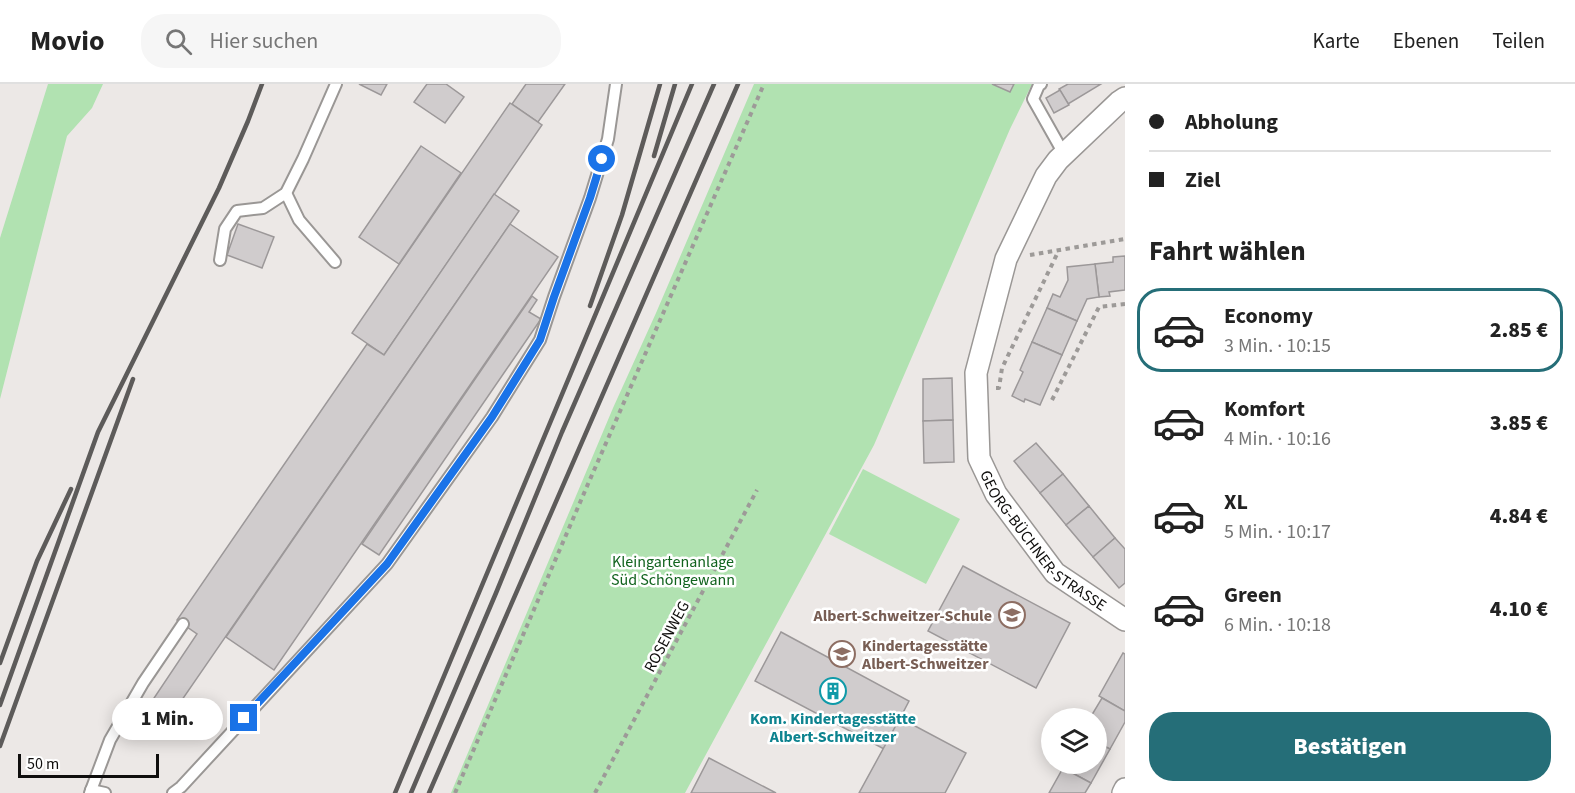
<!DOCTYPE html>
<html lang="de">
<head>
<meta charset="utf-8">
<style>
  body { margin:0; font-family:"Source Sans 3",sans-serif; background:#f6f6f6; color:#222; height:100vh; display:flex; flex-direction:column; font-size:22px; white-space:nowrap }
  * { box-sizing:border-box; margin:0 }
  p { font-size:20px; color:#767676 }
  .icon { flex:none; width:33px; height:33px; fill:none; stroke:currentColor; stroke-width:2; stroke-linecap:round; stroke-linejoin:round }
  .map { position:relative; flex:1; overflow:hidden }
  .drawer { display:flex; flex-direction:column; background:#fff; width:450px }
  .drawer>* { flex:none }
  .hud { display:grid; align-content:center; height:132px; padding:0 24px; background:#fff }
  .fabs { position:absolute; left:1041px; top:624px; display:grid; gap:12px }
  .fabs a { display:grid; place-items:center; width:66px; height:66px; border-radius:50%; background:#fff; box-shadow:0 3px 15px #0003; font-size:30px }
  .scale { position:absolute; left:18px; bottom:15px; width:141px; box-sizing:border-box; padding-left:6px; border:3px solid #0f0e0d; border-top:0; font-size:16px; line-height:21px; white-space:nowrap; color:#0f0e0d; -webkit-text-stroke:4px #fff; paint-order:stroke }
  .end { position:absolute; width:27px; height:27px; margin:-14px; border:8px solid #1a73e8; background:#fff; box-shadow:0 0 0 3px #fff }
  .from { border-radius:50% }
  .bubble { position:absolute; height:42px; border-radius:21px; background:#fff; box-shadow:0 3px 15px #0003; font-size:20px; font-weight:800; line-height:42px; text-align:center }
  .hud b { display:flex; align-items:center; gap:21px; height:57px; font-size:22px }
  .hud b+b { border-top:2px solid #e0e0e0 }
  .hud i { width:15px; height:15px; background:#222 }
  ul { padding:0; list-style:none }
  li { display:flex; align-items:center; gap:18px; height:84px; margin:0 12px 9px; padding:0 12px; border:3px solid transparent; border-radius:24px }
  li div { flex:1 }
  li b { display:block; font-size:22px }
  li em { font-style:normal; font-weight:800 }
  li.current { border-color:#256e78 }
  li>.icon { width:54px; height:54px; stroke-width:1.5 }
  h2 { padding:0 24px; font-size:27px; line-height:72px }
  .cta { display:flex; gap:12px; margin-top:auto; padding:12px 24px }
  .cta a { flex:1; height:69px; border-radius:24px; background:#256e78; color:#fff; font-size:24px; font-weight:800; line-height:69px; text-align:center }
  header { display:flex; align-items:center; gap:36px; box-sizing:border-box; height:84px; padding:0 30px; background:#fff; border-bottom:2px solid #e0e0e0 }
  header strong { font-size:28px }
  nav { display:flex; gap:33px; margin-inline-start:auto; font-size:21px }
  .search { width:420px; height:54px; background:#f6f6f6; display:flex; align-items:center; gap:15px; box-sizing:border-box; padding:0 21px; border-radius:24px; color:#767676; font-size:22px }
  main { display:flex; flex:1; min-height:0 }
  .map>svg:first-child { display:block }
  .green { fill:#b1e2b1 }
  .building { fill:#d0cccd; stroke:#9c9899; stroke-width:1.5 }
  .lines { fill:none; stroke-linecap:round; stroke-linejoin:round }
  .lane-casing { stroke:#9a9795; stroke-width:14 }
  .street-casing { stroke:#9a9795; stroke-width:24 }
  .path { stroke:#9d9a98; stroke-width:4; stroke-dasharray:4.5 4.5; stroke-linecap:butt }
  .lane { stroke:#fff; stroke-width:10 }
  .street { stroke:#fff; stroke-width:21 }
  .rail { stroke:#5d5b5a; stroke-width:4.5 }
  .route { stroke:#1a73e8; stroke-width:8 }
  .labels { text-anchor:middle; stroke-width:5; stroke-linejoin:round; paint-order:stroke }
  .street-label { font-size:16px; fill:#0f0e0d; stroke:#fff }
  .park-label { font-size:16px; fill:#11631e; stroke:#fff }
  .education-label { font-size:16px; font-weight:bold; fill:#785e54; stroke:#fff; text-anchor:end }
  .culture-label { font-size:16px; font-weight:bold; fill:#0d838f; stroke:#fff }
</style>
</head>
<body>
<header>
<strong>Movio</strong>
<div class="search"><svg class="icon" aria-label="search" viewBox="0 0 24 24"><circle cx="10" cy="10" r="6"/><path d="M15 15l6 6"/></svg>Hier suchen</div>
<nav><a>Karte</a><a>Ebenen</a><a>Teilen</a></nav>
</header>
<main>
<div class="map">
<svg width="1125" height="709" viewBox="0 0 1125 709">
  <rect width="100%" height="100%" fill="#ece8e6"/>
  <g class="green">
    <path d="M48,0h55l-11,24 -25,28 -67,263v-161z"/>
    <path d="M754,0h278l-22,45 -136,316 -189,348h-234l162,-385 43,-95z"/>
    <path d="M863,385l97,50 -34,65 -97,-50z"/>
  </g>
  <g class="building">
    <path d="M359,0h28l-6,11z"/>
    <path d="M427,0h19l18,13 -19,26 -31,-21z"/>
    <path d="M526,0h39l-27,38 -26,-18z"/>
    <path d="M992,0h22l-4,8z"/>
    <path d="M1068,0h33l-33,20 -9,-15z"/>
    <path d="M1060,6l9,15 -15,8 -8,-15z"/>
    <path d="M510,19l32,22 -158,230 -32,-22z"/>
    <path d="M421,62l40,27 -62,91 -40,-27z"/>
    <path d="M494,110l25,17 -355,515 -20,-13 53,-79 -20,-14 190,-276 17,11z"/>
    <path d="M238,140l36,13 -12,31 -35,-13z"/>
    <path d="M510,140l48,33 -284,413 -48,-33z"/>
    <path d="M1125,172v34l-16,2 1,4 -11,1 -4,-33 18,-2v-5z"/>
    <path d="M1095,180l4,33 -12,2 -10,22 -30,-13 6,-14 7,3 8,-17 -1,-13z"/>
    <path d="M532,212l5,4 -8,12 12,7 -162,236 -17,-11z"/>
    <path d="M1047,224l30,13 -15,34 -30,-13z"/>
    <path d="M1032,258l30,13 -22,50 -15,-6 -1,3 -12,-6 11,-24 -3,-2z"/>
    <path d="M952,294l1,42 -30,1v-42z"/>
    <path d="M953,336l1,42 -30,1 -1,-42z"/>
    <path d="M1036,359l27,31 -23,19 -26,-32z"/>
    <path d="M1063,390l26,32 -23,19 -26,-32z"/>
    <path d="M1089,422l26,32 -22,19 -27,-32z"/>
    <path d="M1115,454l10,11v34l-6,5 -26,-31z"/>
    <path d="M963,482l107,57 -34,65 -108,-57z"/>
    <path d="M781,548l128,69 -25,48 -129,-68z"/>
    <path d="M1123,569l2,1v57l-26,-15z"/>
    <path d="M1102,614l23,13v11l-15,27 -14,-7v-24h-6z"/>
    <path d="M900,634l66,35 -21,40h-86z"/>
    <path d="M1096,658l14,7 -19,34 -28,-15 2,-4h31z"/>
    <path d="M709,674l67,35h-85z"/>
    <path d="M1063,684l28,15 -6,10h-36z"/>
  </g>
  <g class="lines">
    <defs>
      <g id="lane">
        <path d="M1041,0l-2,1 -6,14 31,55"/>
        <path d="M286,109l13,27 36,42"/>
        <path d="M220,176l5,-31 12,-18 26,-3 23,-15 17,-34 33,-75"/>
        <path d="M91,706l14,3"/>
        <path d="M90,709l20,-53 33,-57 40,-59"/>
        <path d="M173,709l8,-6 206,-223 105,-147 48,-77 14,-43 36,-99 18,-59 8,-55"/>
      </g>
      <g id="street">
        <path id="s1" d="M1125,14l-6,4 -61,58 -12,16 -40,83 -30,114 3,85 17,36 59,79 70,47"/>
        <path d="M1123,709l2,-4"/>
      </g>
    </defs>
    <use href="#lane" class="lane-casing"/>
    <use href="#street" class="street-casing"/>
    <g class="path">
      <path d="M1030,171l95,-16"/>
      <path d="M996,304h3l3,-20 57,-118"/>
      <path d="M1052,316l47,-93 26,-3"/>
      <path d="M455,709l133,-309 176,-400"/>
      <path d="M595,709l162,-303"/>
    </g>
    <use href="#lane" class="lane"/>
    <use href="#street" class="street"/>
    <g class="rail">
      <path d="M654,72l21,-72"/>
      <path d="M590,222l32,-91 38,-131"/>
      <path d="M0,579l37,-102 34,-72"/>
      <path d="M0,621l98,-273 121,-244 29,-67 14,-37"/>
      <path d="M0,662l133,-367"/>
      <path d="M395,709l297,-709"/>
      <path d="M411,709l85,-200 66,-161 152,-348"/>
      <path d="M429,709l309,-709"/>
    </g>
  </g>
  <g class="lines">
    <path class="route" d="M244,634l143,-154 105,-147 48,-77 14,-43 36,-99 12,-39"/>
  </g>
  <defs>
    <symbol id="school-ring" viewBox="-11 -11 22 22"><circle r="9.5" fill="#fff" stroke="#8d6e63" stroke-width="1.5"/><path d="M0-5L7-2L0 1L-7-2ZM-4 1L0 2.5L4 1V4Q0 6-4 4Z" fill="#8d6e63"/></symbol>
    <symbol id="building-ring" viewBox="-11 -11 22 22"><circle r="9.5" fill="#fff" stroke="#0f9aa8" stroke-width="1.5"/><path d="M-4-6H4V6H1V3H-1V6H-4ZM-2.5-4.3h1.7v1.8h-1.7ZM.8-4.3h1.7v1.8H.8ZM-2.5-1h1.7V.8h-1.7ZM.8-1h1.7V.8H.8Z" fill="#0f9aa8"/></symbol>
  </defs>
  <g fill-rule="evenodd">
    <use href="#school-ring" x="997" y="516" width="30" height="30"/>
    <use href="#school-ring" x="827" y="555" width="30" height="30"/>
    <use href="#building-ring" x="818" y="592" width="30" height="30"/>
  </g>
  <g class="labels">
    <g class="street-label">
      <text dy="6" stroke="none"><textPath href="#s1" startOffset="513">GEORG-BÜCHNER-STRASSE</textPath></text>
      <text transform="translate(666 552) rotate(-62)" y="6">ROSENWEG</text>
    </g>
    <g class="park-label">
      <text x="673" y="483">Kleingartenanlage<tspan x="673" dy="18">Süd Schöngewann</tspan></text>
    </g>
    <g class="education-label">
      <text x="992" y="537">Albert-Schweitzer-Schule</text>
      <text x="862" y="567" text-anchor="start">Kindertagesstätte<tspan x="862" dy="18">Albert-Schweitzer</tspan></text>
    </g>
    <g class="culture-label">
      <text x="833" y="640">Kom. Kindertagesstätte<tspan x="833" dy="18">Albert-Schweitzer</tspan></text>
    </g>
  </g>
</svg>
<div class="fabs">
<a><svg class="icon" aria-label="layers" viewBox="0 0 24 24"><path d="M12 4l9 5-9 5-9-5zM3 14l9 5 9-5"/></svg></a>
</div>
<div class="scale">50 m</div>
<i class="end from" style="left:602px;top:75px"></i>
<i class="end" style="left:244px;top:634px"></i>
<div class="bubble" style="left:112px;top:614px;width:111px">1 Min.</div>
</div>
<section class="drawer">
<div class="hud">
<b><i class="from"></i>Abholung</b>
<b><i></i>Ziel</b>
</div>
<h2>Fahrt wählen</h2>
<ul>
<li class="current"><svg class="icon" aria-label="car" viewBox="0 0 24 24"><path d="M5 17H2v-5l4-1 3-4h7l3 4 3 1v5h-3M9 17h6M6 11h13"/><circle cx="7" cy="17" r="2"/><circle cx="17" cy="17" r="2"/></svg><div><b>Economy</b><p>3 Min. · 10:15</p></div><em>2.85 €</em></li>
<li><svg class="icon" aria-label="car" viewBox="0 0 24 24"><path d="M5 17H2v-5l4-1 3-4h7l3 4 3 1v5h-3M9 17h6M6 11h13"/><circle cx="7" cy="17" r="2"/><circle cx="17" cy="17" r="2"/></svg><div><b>Komfort</b><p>4 Min. · 10:16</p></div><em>3.85 €</em></li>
<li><svg class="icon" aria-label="car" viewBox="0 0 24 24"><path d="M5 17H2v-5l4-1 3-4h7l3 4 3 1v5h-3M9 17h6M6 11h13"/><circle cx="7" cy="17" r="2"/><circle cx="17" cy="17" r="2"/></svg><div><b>XL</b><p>5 Min. · 10:17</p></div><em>4.84 €</em></li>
<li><svg class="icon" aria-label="car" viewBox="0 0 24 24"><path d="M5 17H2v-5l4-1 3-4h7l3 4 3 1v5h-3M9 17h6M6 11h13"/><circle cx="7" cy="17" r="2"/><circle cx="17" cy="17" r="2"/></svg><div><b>Green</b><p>6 Min. · 10:18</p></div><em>4.10 €</em></li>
</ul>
<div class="cta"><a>Bestätigen</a></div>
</section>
</main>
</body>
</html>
